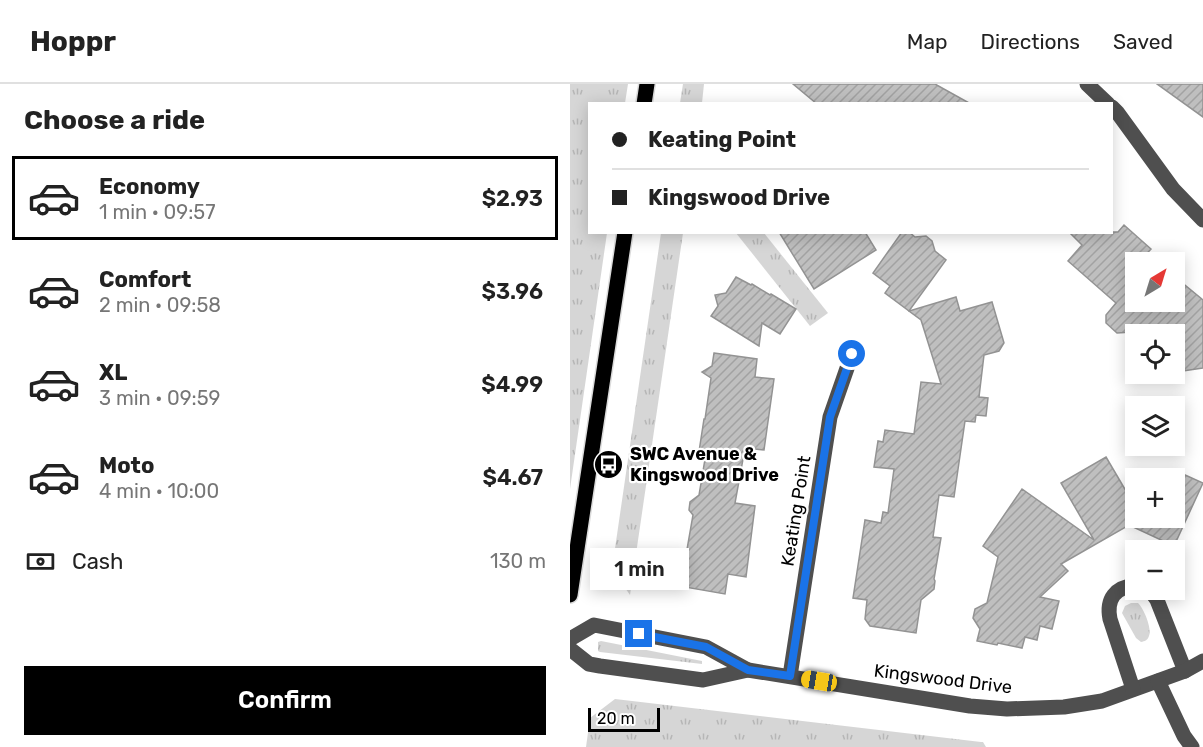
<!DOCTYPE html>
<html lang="en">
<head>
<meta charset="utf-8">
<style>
  body { margin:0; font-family:Rubik,sans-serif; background:#f6f6f6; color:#222; height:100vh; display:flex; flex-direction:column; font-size:22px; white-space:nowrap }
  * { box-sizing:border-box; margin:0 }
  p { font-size:20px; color:#767676 }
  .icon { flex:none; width:33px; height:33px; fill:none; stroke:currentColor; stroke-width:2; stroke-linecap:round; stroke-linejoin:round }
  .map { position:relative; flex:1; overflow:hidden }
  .side { display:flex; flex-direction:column; background:#fff; width:570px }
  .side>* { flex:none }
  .guide { position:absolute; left:18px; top:18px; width:525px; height:132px; border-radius:0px; box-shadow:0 3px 15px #0003; display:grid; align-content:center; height:132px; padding:0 24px; background:#fff }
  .needle { width:39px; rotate:38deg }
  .controls { position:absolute; left:555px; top:168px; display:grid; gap:12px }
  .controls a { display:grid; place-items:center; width:60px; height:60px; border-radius:0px; background:#fff; box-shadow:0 3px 15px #0003; font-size:30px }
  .scale { position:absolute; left:18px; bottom:15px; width:72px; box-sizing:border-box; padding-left:6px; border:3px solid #000; border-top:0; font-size:16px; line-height:21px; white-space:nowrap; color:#000; -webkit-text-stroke:4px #fff; paint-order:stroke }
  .end { position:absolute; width:27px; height:27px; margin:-14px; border:8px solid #1a73e8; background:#fff; box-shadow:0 0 0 3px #fff }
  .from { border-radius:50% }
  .bubble { position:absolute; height:42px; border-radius:0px; background:#fff; box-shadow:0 3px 15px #0003; font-size:20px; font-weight:600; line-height:42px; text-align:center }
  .car { position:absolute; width:18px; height:36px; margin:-18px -9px; border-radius:8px; box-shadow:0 0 4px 2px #0007; background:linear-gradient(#f5c518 24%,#345 0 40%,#f5c518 0 76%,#345 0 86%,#f5c518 0) }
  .guide b { display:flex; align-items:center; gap:21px; height:57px; font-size:22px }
  .guide b+b { border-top:2px solid #e0e0e0 }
  .guide i { width:15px; height:15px; background:#222 }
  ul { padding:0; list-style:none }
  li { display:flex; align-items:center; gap:18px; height:84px; margin:0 12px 9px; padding:0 12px; border:3px solid transparent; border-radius:0px }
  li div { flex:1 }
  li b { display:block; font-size:22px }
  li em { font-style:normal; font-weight:600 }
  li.current { border-color:#000 }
  li>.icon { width:54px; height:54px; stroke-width:1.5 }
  h2 { padding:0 24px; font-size:27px; line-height:72px }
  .pay { display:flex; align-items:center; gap:15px; height:66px; padding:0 24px; font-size:22px }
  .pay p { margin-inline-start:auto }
  .action { display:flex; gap:12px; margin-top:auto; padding:12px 24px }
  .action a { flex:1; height:69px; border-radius:0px; background:#000; color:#fff; font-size:24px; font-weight:600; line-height:69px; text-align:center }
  header { display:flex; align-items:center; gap:36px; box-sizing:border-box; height:84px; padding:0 30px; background:#fff; border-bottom:2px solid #e0e0e0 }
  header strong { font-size:28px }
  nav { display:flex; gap:33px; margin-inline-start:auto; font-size:21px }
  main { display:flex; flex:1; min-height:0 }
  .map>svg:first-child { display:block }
  .grass { fill:url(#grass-tufts) }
  .building { fill:url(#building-hatch); stroke:#939393; stroke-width:1.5 }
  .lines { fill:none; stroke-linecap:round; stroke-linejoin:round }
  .major-casing { stroke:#dbdbdb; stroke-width:18 }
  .minor { stroke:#4f4f4f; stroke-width:15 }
  .major { stroke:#000; stroke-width:15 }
  .route { stroke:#1a73e8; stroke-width:8 }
  .labels { text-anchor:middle; stroke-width:4.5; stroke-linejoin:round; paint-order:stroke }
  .poi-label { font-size:18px; font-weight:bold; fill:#000; stroke:#fff; text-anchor:start }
  .street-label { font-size:18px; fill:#000; stroke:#fff }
</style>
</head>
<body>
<header>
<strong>Hoppr</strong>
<nav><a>Map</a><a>Directions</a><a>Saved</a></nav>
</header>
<main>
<section class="side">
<h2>Choose a ride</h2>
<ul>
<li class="current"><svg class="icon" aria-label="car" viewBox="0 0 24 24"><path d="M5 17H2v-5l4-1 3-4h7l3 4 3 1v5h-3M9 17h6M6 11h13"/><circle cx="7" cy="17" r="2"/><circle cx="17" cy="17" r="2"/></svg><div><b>Economy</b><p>1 min · 09:57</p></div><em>$2.93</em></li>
<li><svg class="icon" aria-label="car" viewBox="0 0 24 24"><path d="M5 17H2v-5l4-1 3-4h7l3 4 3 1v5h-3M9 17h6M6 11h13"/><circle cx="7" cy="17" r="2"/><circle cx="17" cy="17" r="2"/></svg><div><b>Comfort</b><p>2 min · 09:58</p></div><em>$3.96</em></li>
<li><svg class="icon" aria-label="car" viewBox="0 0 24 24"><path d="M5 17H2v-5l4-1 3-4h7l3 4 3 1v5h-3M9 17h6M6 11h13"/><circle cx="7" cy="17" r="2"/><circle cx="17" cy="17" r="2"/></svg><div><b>XL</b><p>3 min · 09:59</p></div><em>$4.99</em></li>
<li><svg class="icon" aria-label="car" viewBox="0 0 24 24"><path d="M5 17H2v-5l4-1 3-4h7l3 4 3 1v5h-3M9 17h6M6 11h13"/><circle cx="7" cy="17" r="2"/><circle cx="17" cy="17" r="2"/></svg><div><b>Moto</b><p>4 min · 10:00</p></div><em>$4.67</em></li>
</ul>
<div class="pay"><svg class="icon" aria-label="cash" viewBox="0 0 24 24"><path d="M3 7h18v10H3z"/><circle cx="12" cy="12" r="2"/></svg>Cash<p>130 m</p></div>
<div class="action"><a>Confirm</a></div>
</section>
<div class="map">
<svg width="633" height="663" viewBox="0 0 633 663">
  <defs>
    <pattern id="grass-tufts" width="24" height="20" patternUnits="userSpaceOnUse" patternTransform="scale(1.5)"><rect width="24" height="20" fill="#d6d6d6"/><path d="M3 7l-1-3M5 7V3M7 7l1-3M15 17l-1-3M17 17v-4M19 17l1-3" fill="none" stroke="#b6b6b6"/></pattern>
    <pattern id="building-hatch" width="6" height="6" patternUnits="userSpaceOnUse" patternTransform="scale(1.5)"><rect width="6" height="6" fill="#bfbfbf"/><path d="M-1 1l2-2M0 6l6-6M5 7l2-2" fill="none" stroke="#a2a2a2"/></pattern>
  </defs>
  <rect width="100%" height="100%" fill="#fff"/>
  <g class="grass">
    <path d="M0,0h58l-3,19 -35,1v128l17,1 -37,256z"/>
    <path d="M113,0h21l-2,19h-22z"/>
    <path d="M91,149h22l-53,362 -18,-26z"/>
    <path d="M166,149h28l64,80 -18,13z"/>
    <path d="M561,519h7c6,6 14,25 11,33 -2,5 -4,5 -8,6l-5,-4 -14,-25 3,-7z"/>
    <path d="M31,557l101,20v3l-102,-12 -2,-1v-9z"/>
    <path d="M45,615l366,43h2l3,5h-400l4,-29z"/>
  </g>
  <g class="building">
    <path d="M223,0h142l36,20h-154z"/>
    <path d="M587,0h46v33z"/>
    <path d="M554,141l27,24 -12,13h-3v40h38v-26l29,24v68l-20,3 -7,-5 -2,-32h-38l-3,-2 -16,1 -11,-10v-8l10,-12 -48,-42 14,-16 -13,-13h49z"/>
    <path d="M209,148h86l11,18 -62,39z"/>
    <path d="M332,148h7l6,5 11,-1 6,5 3,10 11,9 -37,51 -24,-18 5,-7 -17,-13z"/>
    <path d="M166,193l15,8 1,-1 18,11 1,-1 25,15 -16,25 -18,-11 -3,23 -48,-30 7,-10 -3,-11 11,-2z"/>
    <path d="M386,213l4,14 32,-9 12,41 -5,8 -15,4 -5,42 9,1 -2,18 -10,-1 -1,7 -10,-1 -11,76 -15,-2 -6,42 8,1 -7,41 1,2 -1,8 -13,11 -5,33 -46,-7 -5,-7 2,-19 -14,-2 12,-78 16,3 2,-11 5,1 6,-44 -20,-2 4,-26 5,1 2,-12 29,4 7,-52 20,2 -20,-64 -12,-9z"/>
    <path d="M144,269l43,6 -2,18 19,2 -10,71 -19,-2 -10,55 20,3 -9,71 -18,-3 -3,20 -46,-8 3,-25h3l8,-46 -4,-5 1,-8 9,-7 6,-36 -7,-1 6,-39h1l6,-41 -9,-6 10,-6z"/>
    <path d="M536,373l30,51v10h38v-48l29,13 -29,63 -45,-21 -68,39 7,7 -28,26 19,4 -7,28 -12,-3 -3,14 -12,-3 -3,11 -24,-5 -1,2 -20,-4 3,-12 -7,-11 2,-9 12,-6 11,-46 -15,-11 39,-57 72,51 -33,-57z"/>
  </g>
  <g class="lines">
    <defs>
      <g id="major">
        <path d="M74,20l3,-20"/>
        <path d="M0,511l55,-363"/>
      </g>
    </defs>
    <use href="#major" class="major-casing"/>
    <g class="minor">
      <path d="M517,0l21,20"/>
      <path d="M542,23l5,5 56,77 30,31"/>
      <path d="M577,506l5,3 5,7 28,71"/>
      <path d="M0,555l24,-14 112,22 42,23"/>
      <path d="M0,565l19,15 11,2 103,14 45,-10 222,36 37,3 57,-2 38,-6 83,-30 18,-10"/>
      <path d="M220,592l40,-259 22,-63"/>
      <path d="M588,597l26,55 8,11"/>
      <path d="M563,605l-23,-70c-4,-20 5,-32 26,-34"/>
    </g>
    <use href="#major" class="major"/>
  </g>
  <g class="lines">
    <path class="route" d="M69,550l67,13 42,23 42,6 40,-259 22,-63"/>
  </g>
  <defs>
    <symbol id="bus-disc" viewBox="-11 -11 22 22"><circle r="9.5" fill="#000" stroke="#fff"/><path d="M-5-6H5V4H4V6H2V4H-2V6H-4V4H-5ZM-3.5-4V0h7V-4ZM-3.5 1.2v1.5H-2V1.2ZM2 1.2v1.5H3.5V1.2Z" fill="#fff"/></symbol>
  </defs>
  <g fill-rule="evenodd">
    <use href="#bus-disc" x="22" y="364" width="33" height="33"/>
  </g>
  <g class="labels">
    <g class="poi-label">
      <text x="60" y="376">SWC Avenue &amp;<tspan x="60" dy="21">Kingswood Drive</tspan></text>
    </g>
    <g class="street-label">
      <text transform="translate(226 427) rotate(-81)" y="6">Keating Point</text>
      <text transform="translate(373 595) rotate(7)" y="6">Kingswood Drive</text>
    </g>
  </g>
</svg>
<div class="controls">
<a><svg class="needle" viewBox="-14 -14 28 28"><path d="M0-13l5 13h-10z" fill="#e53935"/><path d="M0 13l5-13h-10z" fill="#767676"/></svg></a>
<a><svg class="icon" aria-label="locate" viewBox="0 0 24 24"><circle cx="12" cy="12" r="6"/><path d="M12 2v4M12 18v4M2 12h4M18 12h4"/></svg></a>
<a><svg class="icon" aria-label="layers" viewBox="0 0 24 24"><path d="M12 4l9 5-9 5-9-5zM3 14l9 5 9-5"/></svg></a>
<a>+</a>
<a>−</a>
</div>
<div class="scale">20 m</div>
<i class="end from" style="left:282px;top:270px"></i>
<i class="end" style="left:69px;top:550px"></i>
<div class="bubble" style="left:20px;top:464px;width:99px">1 min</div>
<i class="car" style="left:249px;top:597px;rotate:279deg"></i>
<div class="guide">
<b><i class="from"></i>Keating Point</b>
<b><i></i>Kingswood Drive</b>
</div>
</div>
</main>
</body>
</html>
